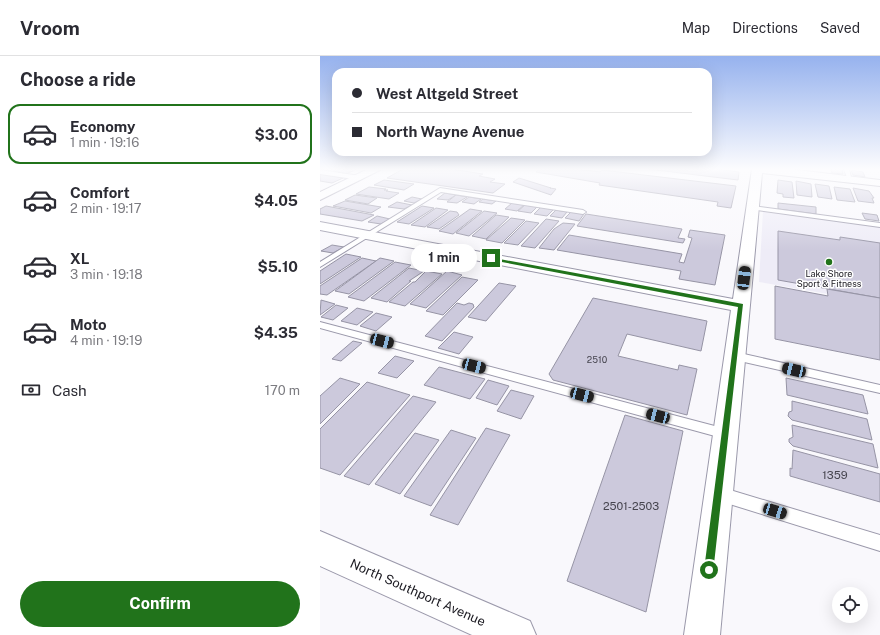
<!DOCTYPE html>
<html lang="en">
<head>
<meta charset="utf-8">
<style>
  body { margin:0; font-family:"Public Sans",sans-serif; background:#f7f7f7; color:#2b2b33; height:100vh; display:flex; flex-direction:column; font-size:15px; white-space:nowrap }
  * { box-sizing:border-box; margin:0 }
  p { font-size:13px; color:#7c7c81 }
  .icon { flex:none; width:22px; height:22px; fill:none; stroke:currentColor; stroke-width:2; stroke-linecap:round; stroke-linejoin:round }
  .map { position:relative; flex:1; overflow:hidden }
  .side { display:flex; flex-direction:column; background:#fff; width:320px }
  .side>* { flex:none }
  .guide { position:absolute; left:12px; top:12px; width:380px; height:88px; border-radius:12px; box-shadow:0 4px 16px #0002; display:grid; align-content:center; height:88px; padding:0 20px; background:#fff }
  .fabs { position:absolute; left:512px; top:531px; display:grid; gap:8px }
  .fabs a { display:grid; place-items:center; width:36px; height:36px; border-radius:50%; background:#fff; box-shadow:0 4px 16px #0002; font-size:20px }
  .end { position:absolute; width:18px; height:18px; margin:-9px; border:5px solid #21731b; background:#fff; box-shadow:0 0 0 2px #fff }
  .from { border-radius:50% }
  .bubble { position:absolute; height:28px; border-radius:14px; background:#fff; box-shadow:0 4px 16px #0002; font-size:13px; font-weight:700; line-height:28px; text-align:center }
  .car { position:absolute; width:12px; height:24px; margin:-12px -6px; border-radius:5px; box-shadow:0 0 3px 1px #0007; background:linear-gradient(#222 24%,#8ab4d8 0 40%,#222 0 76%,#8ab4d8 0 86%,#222 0) }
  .guide b { display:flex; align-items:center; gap:14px; height:38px; font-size:15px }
  .guide b+b { border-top:1px solid #e1e1e2 }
  .guide i { width:10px; height:10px; background:#2b2b33 }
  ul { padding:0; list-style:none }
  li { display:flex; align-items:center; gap:12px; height:60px; margin:0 8px 6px; padding:0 12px; border:2px solid transparent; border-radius:12px }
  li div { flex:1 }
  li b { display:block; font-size:15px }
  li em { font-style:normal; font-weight:700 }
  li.current { border-color:#21731b }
  li>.icon { width:36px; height:36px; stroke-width:1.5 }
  h2 { padding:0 20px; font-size:18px; line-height:48px }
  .pay { display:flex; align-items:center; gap:10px; height:44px; padding:0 20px; font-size:15px }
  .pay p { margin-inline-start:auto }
  .action { display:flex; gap:8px; margin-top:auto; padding:8px 20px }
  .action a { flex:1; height:46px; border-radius:24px; background:#21731b; color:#fff; font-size:16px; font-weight:700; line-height:46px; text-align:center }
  header { display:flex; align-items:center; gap:24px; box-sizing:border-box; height:56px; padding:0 20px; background:#fff; border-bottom:1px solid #e1e1e2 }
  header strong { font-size:19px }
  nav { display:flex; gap:22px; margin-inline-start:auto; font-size:14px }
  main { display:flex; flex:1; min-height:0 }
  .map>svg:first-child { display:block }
  .built { fill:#eeecf7 }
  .building { fill:#ccc9dc; stroke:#9694a5 }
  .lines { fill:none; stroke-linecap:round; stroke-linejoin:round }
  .lane-casing { stroke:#9b99ab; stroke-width:2 }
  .street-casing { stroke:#9b99ab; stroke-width:2 }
  .secondary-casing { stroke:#9b99ab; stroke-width:2 }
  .lane { fill:#fff; fill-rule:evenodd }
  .street { fill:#fff; fill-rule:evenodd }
  .secondary { fill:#fff; fill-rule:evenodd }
  .route { fill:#21731b }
  .poi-dot { fill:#21731b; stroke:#fff; stroke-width:1.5 }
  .labels { text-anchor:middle; stroke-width:3; stroke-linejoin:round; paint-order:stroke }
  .far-poi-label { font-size:9px; fill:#1a1920; stroke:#fff }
  .number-label { font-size:9px; fill:#46454f }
  .near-number-label { font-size:11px; fill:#46454f }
  .near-street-label { font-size:13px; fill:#1a1920; stroke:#fff }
</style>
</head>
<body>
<header>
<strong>Vroom</strong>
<nav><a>Map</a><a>Directions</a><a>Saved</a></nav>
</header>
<main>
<section class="side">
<h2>Choose a ride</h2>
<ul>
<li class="current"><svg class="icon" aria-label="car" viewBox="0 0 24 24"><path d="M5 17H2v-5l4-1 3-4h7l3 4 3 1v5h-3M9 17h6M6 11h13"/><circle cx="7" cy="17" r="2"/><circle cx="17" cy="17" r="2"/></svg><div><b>Economy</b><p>1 min · 19:16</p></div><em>$3.00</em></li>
<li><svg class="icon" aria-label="car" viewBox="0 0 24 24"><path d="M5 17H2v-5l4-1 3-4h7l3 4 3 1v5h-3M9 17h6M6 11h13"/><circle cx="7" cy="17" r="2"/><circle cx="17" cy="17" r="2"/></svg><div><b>Comfort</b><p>2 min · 19:17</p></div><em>$4.05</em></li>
<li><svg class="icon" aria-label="car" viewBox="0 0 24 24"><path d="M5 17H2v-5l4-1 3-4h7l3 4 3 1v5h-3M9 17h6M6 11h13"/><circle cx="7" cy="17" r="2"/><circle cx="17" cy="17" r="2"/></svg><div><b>XL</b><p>3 min · 19:18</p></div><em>$5.10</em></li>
<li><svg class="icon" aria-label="car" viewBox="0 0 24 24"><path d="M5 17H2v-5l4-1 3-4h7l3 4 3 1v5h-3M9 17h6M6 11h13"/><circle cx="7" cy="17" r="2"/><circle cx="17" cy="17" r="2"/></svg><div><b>Moto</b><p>4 min · 19:19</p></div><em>$4.35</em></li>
</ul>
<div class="pay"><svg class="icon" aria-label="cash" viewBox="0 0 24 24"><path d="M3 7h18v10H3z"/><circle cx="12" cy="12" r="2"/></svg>Cash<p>170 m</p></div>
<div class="action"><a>Confirm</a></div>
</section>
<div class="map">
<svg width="560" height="579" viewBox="0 0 560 579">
  <rect width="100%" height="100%" fill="#f9f8fc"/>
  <path class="built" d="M443,155l117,16v76l-121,-21z"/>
  <g class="building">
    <path d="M0,113h37l-11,5z"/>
    <path d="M83,113h48l32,5 -4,2 16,3 -5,3 15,2 -12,9 -106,-15z"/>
    <path d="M219,113h38l23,3 2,-2 134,16 -5,22 -14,-2 1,-4 -119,-17 1,-2 -64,-11z"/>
    <path d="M328,113h69l22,3 -1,8z"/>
    <path d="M511,113h11l1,5 -11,-1z"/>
    <path d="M531,114l12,2 2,5 -12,-2z"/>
    <path d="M0,118h5l18,4 -11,5 -12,-2z"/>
    <path d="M199,122l32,10h-1l6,1 -5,6 -38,-13z"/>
    <path d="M64,124l30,4 -10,6 -30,-5z"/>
    <path d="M458,124l14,2 2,16 -11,-1v-3l-6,-1z"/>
    <path d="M476,125l15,3 1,13 -15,-2z"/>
    <path d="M495,128l14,2 3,13 -14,-2z"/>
    <path d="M49,131l17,2 -2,1h4l-2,1 13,2 -10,6 -33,-5z"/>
    <path d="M514,131l16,2 5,13 -18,-2z"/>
    <path d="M533,132l16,3 5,7h-2l2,5 -16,-2z"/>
    <path d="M125,137l11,2 -8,5 -11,-1z"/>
    <path d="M35,139l22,3 -9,6 -23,-4z"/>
    <path d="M136,139l11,2 -10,6 -10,-1z"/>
    <path d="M92,141l10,2 -8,4 -10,-2z"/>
    <path d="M149,141l12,2 -7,5 -12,-2z"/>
    <path d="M163,143l13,2 -4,3 -13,-2z"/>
    <path d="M25,145l36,6 -10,6 -38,-7z"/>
    <path d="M77,146l15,3 -8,4 -16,-2z"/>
    <path d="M192,147l12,2 -7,6 -12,-2z"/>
    <path d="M458,147l38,4v7l-38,-5z"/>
    <path d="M205,149l12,2 -6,6 -13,-2z"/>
    <path d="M6,150l48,9 -12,6 -42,-7v-5z"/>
    <path d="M102,150l12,2 -25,16 -12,-2z"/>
    <path d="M221,151l13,2 -7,7 -13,-2z"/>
    <path d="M116,152l12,2 -23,17 -14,-2z"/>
    <path d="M150,153l12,2 -29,23 -14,-3z"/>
    <path d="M236,154l11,2 -5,6 -12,-2z"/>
    <path d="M130,155l7,1 2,3 -20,14 -12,-2z"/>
    <path d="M164,155l13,2 -28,23 -13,-3z"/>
    <path d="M251,156l13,2 -5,7 -14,-3z"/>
    <path d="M542,157l15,2 2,6 -14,-2z"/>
    <path d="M266,158l96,15 -4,9 7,1 -2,4 -106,-17z"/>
    <path d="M176,159l13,2 -23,22 -14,-3z"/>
    <path d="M57,160l13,3 -9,5 -13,-2z"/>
    <path d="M191,162l14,2 -23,23 -16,-3z"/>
    <path d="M226,163l13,2 -24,27 -14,-2z"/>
    <path d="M206,165l13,2 -21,22 -14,-2z"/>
    <path d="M243,167l12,1 -21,26 -15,-2 15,-19z"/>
    <path d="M370,174l35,5 -10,50 -36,-6 2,-8 -124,-21 12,-15 113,19 -3,8 5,1 8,-25 -4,-1z"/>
    <path d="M458,175l62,9v-3l40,6v55l-102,-18z"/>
    <path d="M12,189l12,2 -11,6 -12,-2z"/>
    <path d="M26,198l15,3 -41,27v-13z"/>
    <path d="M42,202l14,3 -49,34 -7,-1v-8z"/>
    <path d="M60,202l14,3 -45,33 -14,-3z"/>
    <path d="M75,206l16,3 -47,36 -16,-4z"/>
    <path d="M89,212l15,3 -15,10h2l-24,21 -16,-4z"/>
    <path d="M106,215l16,3 -37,32 -16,-4 24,-20h2z"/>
    <path d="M127,215l15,4 -36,33 -16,-4z"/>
    <path d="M142,221l16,3 -35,35 -17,-4z"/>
    <path d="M179,227l17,3 -30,35 -18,-4z"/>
    <path d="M455,230l53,10 -1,-7 53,9v62l-105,-21z"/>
    <path d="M273,242l114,23 -6,30 -74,-17 -9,22 60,14 1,-5 18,4 -10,46 -134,-35 -4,-6z"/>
    <path d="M1,244l14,4 -15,11z"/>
    <path d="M137,247l7,2 5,-2 4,1 1,3 -32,34 -17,-5z"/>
    <path d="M16,249l12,3 -15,12 -12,-3z"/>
    <path d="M37,252l16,4 -16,13 -16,-4z"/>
    <path d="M56,257l16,4 -16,14 -16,-5z"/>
    <path d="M134,276l19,5 -14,17 -21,-6z"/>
    <path d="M33,285l9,2 -21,18 -9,-2z"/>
    <path d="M75,300l19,5 -17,17 -19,-5z"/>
    <path d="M119,311l46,12 -15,20 -46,-14z"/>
    <path d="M20,322l20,6 -40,40v-28z"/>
    <path d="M466,322l77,17 5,19 -81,-19z"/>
    <path d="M168,324l21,6 -12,19 -21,-7z"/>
    <path d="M47,326l43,13 -70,80 -20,-7v-39z"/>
    <path d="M191,334l23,6 -13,23 -24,-8z"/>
    <path d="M93,340l23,6 -67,83 -25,-9z"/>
    <path d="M472,345l75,18 5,21 -80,-20 -4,-4 1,-4 3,-1z"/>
    <path d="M305,359l58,16 -37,181 -79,-31z"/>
    <path d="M472,369l81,19 5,24 -85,-22 -4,-4v-3l4,-2z"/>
    <path d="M166,372l24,7 -52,90 -28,-10z"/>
    <path d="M131,374l25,8 -45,68 -27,-10z"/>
    <path d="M95,377l24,7 -39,54 -25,-10z"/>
    <path d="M473,394l87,24v28l-90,-26v-8l2,1z"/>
  </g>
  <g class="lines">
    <defs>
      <g id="lane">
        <path d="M524,113h5l3,12h-4z"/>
        <path d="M0,114l40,6 3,2 -3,2 -40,-6z"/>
        <path d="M120,132l143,22 3,2 -3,2 -142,-22 -121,75v-5z"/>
        <path d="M432,150l128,17v4l-130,-18 -1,-1z"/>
        <path d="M0,266l406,107 4,1 2,4 -2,4 -4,1 -406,-111z"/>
        <path d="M415,296l145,33v8l-149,-34 -1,-3 1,-3z"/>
        <path d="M400,431l160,48v16l-160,-50 -5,-2 -2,-5 2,-5z"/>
      </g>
      <g id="street">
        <path d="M48,113h14l-62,31v-8z"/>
        <path d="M432,113h37l91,11v6l-118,-13 -42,462h-36l47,-325 -411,-80v-8l413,77z"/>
      </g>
      <path id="secondary" d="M0,475l210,90 6,14h-64l-152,-69z"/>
    </defs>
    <use href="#lane" class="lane-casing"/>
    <use href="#street" class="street-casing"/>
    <use href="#secondary" class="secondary-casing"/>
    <use href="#lane" class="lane"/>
    <use href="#street" class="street"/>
    <use href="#secondary" class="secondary"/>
  </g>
  <linearGradient id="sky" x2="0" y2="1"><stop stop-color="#96b2ee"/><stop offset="0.58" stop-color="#fcfcfe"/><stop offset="1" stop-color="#fcfcfe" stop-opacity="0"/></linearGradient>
  <rect width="560" height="195" fill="url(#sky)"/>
  <path class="route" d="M169,201l254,47 -30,269 -4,2 -4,-2 -1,-3 34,-263 -247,-47z"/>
  <circle class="poi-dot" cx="509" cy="206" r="4"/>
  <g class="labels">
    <g class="far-poi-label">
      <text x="509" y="221">Lake Shore<tspan x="509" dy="10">Sport &amp; Fitness</tspan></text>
    </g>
    <g class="number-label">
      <text x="277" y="307">2510</text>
    </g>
    <g class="near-number-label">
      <text x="515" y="423">1359</text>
      <text x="311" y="454">2501-2503</text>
    </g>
    <g class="near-street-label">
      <text transform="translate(98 536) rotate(24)" y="5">North Southport Avenue</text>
    </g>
  </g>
</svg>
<div class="fabs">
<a><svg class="icon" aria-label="locate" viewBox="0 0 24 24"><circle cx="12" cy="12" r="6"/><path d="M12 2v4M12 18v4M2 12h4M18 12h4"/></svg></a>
</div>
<i class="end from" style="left:389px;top:514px"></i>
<i class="end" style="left:171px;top:202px"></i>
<div class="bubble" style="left:91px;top:188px;width:66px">1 min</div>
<i class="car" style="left:424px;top:222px;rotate:7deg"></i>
<i class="car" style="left:62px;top:285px;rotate:105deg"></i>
<i class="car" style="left:154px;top:310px;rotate:105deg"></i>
<i class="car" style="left:474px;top:314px;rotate:283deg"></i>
<i class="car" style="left:262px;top:339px;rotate:105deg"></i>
<i class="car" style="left:338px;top:360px;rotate:285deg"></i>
<i class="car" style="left:455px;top:455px;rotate:107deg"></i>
<div class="guide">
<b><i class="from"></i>West Altgeld Street</b>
<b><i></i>North Wayne Avenue</b>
</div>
</div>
</main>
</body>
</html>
